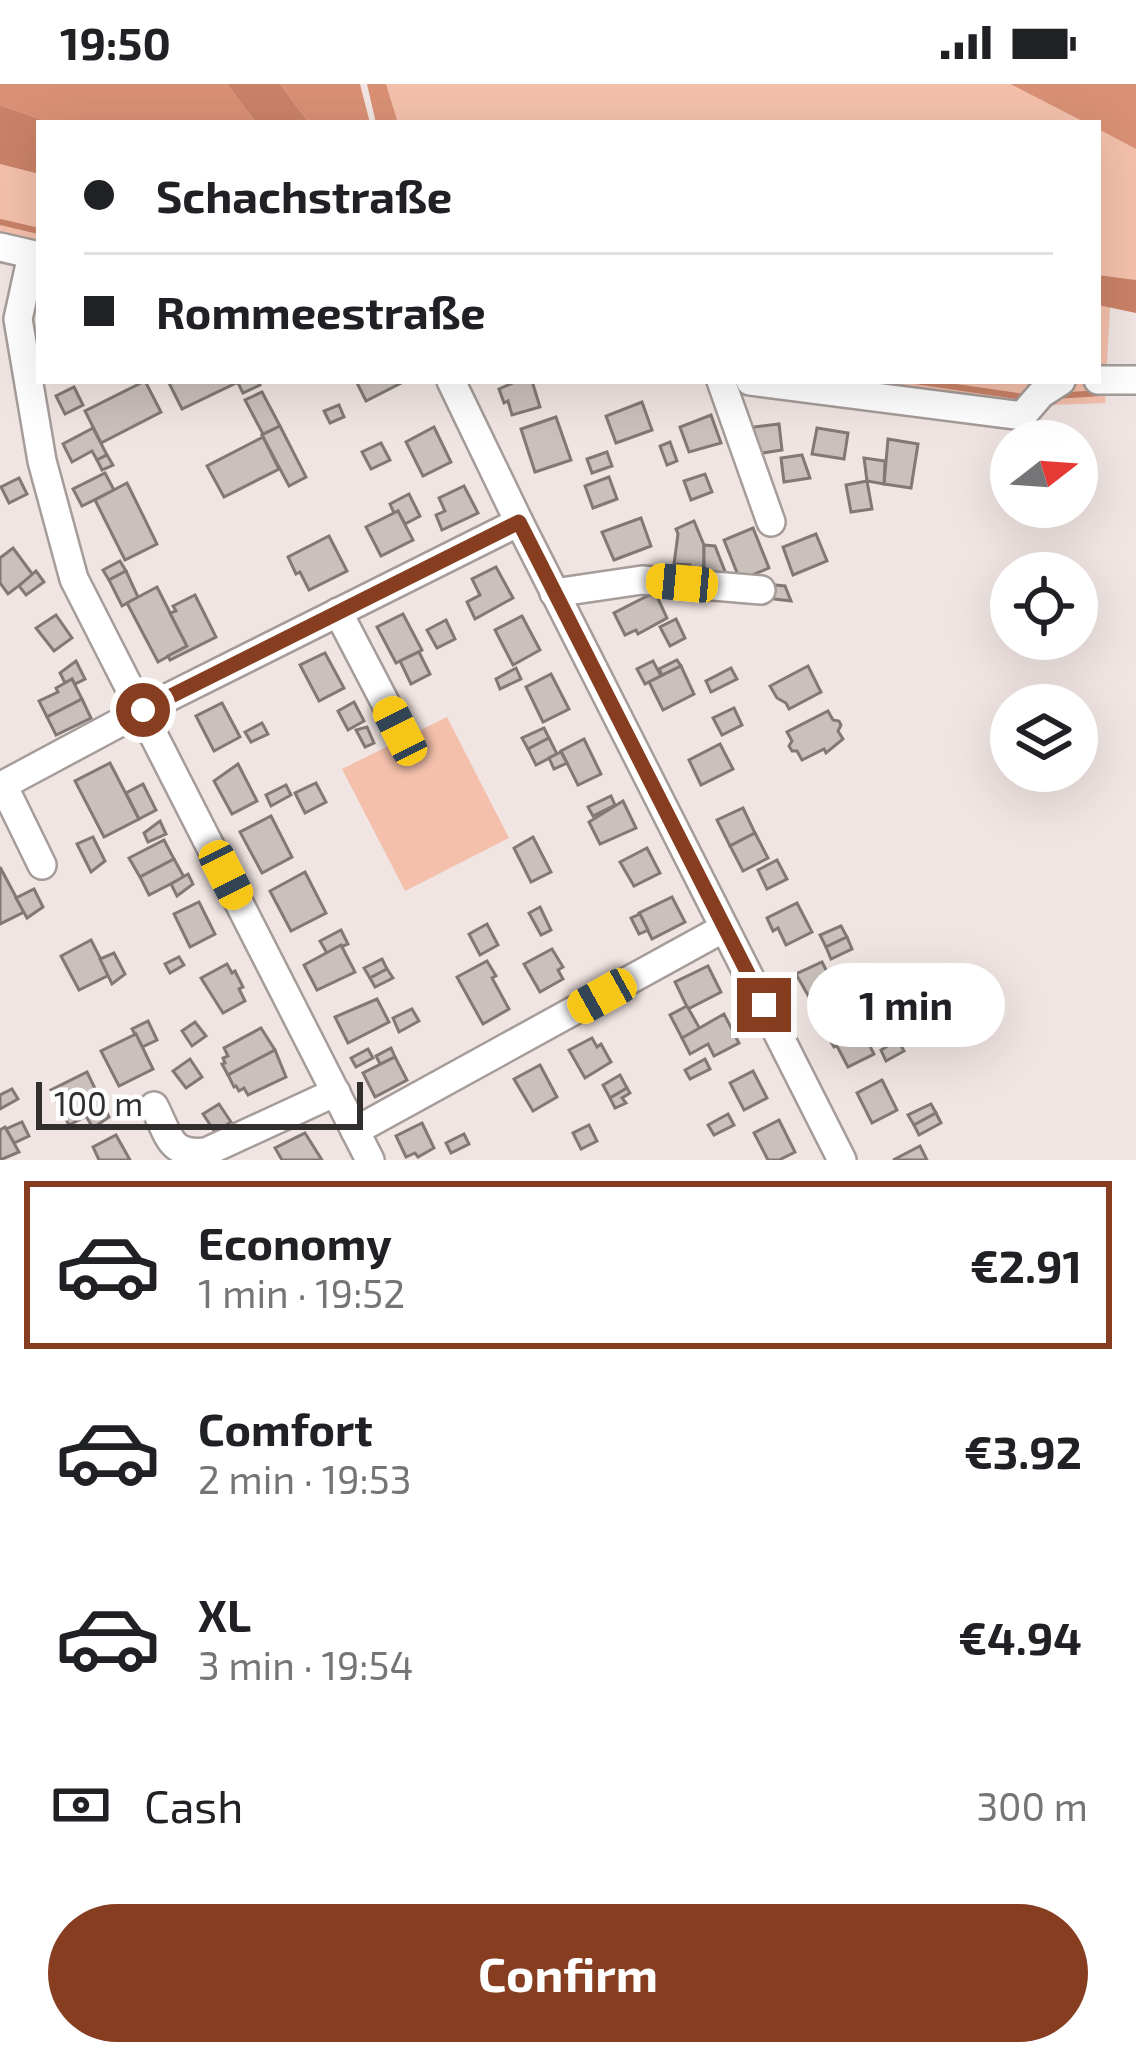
<!DOCTYPE html>
<html lang="en">
<head>
<meta charset="utf-8">
<style>
  body { margin:0; font-family:"Exo 2",sans-serif; background:#f6f6f6; color:#202124; height:100vh; display:flex; flex-direction:column; font-size:45px; white-space:nowrap }
  * { box-sizing:border-box; margin:0 }
  p { font-size:39px; color:#757577 }
  .icon { flex:none; width:66px; height:66px; fill:none; stroke:currentColor; stroke-width:2; stroke-linecap:round; stroke-linejoin:round }
  .map { position:relative; height:1076px; overflow:hidden }
  .side { display:flex; flex-direction:column; background:#fff; flex:1 }
  .side>* { flex:none }
  .banner { position:absolute; left:36px; top:36px; width:1065px; height:264px; border-radius:0px; box-shadow:0 12px 48px #0002; display:grid; align-content:center; height:264px; padding:0 48px; background:#fff }
  .needle { width:78px; rotate:73deg }
  .fabs { position:absolute; left:990px; top:336px; display:grid; gap:24px }
  .fabs a { display:grid; place-items:center; width:108px; height:108px; border-radius:50%; background:#fff; box-shadow:0 12px 48px #0002; font-size:60px }
  .scale { position:absolute; left:36px; bottom:30px; width:327px; box-sizing:border-box; padding-left:12px; border:6px solid #322e2d; border-top:0; font-size:33px; line-height:42px; white-space:nowrap; color:#322e2d; -webkit-text-stroke:9px #fff; paint-order:stroke }
  .end { position:absolute; width:54px; height:54px; margin:-27px; border:15px solid #873e20; background:#fff; box-shadow:0 0 0 6px #fff }
  .from { border-radius:50% }
  .bubble { position:absolute; height:84px; border-radius:42px; background:#fff; box-shadow:0 12px 48px #0002; font-size:39px; font-weight:700; line-height:84px; text-align:center }
  .car { position:absolute; width:36px; height:72px; margin:-36px -18px; border-radius:15px; box-shadow:0 0 9px 3px #0007; background:linear-gradient(#f5c518 24%,#345 0 40%,#f5c518 0 76%,#345 0 86%,#f5c518 0) }
  .banner b { display:flex; align-items:center; gap:42px; height:114px; font-size:45px }
  .banner b+b { border-top:3px solid #e0e0e0 }
  .banner i { width:30px; height:30px; background:#202124 }
  ul { padding:21px 0 0; list-style:none }
  li { display:flex; align-items:center; gap:36px; height:168px; margin:0 24px 18px; padding:0 24px; border:6px solid transparent; border-radius:0px }
  li div { flex:1 }
  li b { display:block; font-size:45px }
  li em { font-style:normal; font-weight:700 }
  li.on { border-color:#873e20 }
  li>.icon { width:108px; height:108px; stroke-width:1.5 }
  .pay { display:flex; align-items:center; gap:30px; height:132px; padding:0 48px; font-size:45px }
  .pay p { margin-inline-start:auto }
  .cta { display:flex; gap:24px; margin-top:auto; padding:24px 48px }
  .cta a { flex:1; height:138px; border-radius:72px; background:#873e20; color:#fff; font-size:48px; font-weight:700; line-height:138px; text-align:center }
  .status { display:flex; justify-content:space-between; align-items:center; height:84px; padding:0 60px; background:#fff; direction:ltr }
  .status svg { height:33px; fill:currentColor }
  .map>svg:first-child { display:block }
  .green { fill:#f4c0ac }
  .forest { fill:#d99074 }
  .water { fill:#c98267 }
  .lines { fill:none; stroke-linecap:round; stroke-linejoin:round }
  .stream { stroke:#c98267; stroke-width:6 }
  .building { fill:#cac0bc; stroke:#827976; stroke-width:3 }
  .minor-casing { stroke:#a69c99; stroke-width:32 }
  .minor { stroke:#fff; stroke-width:27 }
  .route { stroke:#873e20; stroke-width:15 }
</style>
</head>
<body>
<div class="status"><b>19:50</b><svg viewBox="0 0 49 12"><path d="M0 12V9h3v3zM5 12V6h3v6zM10 12V3h3v9zM15 12V0h3v12zM26 1h20v11H26zM47 4h2v5h-2z"/></svg></div>
<div class="map">
<svg width="1136" height="1076" viewBox="0 0 1136 1076">
  <rect width="100%" height="100%" fill="#f0e5e2"/>
  <g class="green">
    <path d="M386,0h624l76,39h-688z"/>
    <path d="M1098,45l38,20v131l-38,-5z"/>
    <path d="M0,80l39,10v66l-39,-9z"/>
    <path d="M1098,221l12,2 -5,96 -79,3 -180,-25h252z"/>
    <path d="M447,633l62,121 -104,53 -63,-122z"/>
  </g>
  <g class="forest">
    <path d="M0,0h227l29,39h-205l-51,-18z"/>
    <path d="M280,0h80l10,39h-61z"/>
    <path d="M367,0h19l12,39h-22z"/>
    <path d="M1010,0h126v65l-38,-20v-6h-12z"/>
  </g>
  <g class="water">
    <path d="M227,0h53l29,39h-53z"/>
    <path d="M0,21l51,18h-12v51l-39,-10z"/>
    <path d="M1098,191l38,5v33l-38,-8z"/>
  </g>
  <g class="lines">
    <g class="stream">
      <path d="M0,138l39,9"/>
      <path d="M915,297l109,16"/>
      <path d="M1055,312l46,-3"/>
    </g>
  </g>
  <g class="building">
    <path d="M145,297l16,31 -60,31 -16,-32z"/>
    <path d="M168,297h69l1,1 -56,27z"/>
    <path d="M258,297l2,4 -17,8 -6,-12z"/>
    <path d="M356,297h44l1,2 -35,18z"/>
    <path d="M517,297h15l8,26 -28,8 -4,-14 -4,2 -5,-14z"/>
    <path d="M74,303l9,18 -18,9 -9,-18z"/>
    <path d="M262,308l18,34 -17,8 -18,-34z"/>
    <path d="M642,318l10,28 -36,13 -10,-27z"/>
    <path d="M339,321l5,12 -14,6 -6,-12z"/>
    <path d="M711,331l10,28 -32,9 -9,-25z"/>
    <path d="M556,333l15,43 -36,12 -14,-43z"/>
    <path d="M779,340l3,26 -32,5 -4,-27z"/>
    <path d="M280,342l26,51 -17,9 -27,-51z"/>
    <path d="M434,343l17,35 -28,14 -17,-34z"/>
    <path d="M93,344l14,27 -10,5 -5,-9 -20,11 -9,-18z"/>
    <path d="M817,344l31,5 -4,26 -32,-5z"/>
    <path d="M263,353l16,32 -55,28 -17,-31z"/>
    <path d="M888,355l30,5 -7,44 -27,-4z"/>
    <path d="M670,358l7,19 -10,4 -7,-19z"/>
    <path d="M381,359l9,17 -19,9 -9,-17z"/>
    <path d="M607,368l5,14 -20,7 -5,-14z"/>
    <path d="M107,371l6,10 -11,5 -5,-10z"/>
    <path d="M802,371l8,23 -26,4 -3,-24z"/>
    <path d="M864,374l21,3 -1,23 -17,-3z"/>
    <path d="M105,389l9,17 -32,16 -9,-17z"/>
    <path d="M705,390l7,18 -21,8 -7,-19z"/>
    <path d="M609,393l8,22 -24,9 -8,-22z"/>
    <path d="M19,394l8,16 -18,9 -8,-16z"/>
    <path d="M867,397l5,28 -21,3 -5,-27z"/>
    <path d="M127,399l30,61 -32,16 -30,-60z"/>
    <path d="M464,402l14,27 -36,17 -6,-15 9,-4 -6,-13z"/>
    <path d="M409,410l11,22 -15,8 -7,-13 -4,2 -4,-9z"/>
    <path d="M398,427l15,29 -32,16 -15,-29z"/>
    <path d="M641,434l10,28 -37,14 -12,-28z"/>
    <path d="M694,437l10,24v26l-2,-4 -9,4 -3,-6 -16,-1 4,-30 -2,-5z"/>
    <path d="M753,444l16,40 -29,12 -16,-40z"/>
    <path d="M816,450l11,27 -34,14 -10,-28z"/>
    <path d="M329,452l18,35 -38,19 -9,-18 -4,2 -8,-17z"/>
    <path d="M704,461l11,1 11,28 -22,-3z"/>
    <path d="M13,464l20,27 -25,19 -8,-11v-25z"/>
    <path d="M120,477l6,10 -17,9 -6,-10z"/>
    <path d="M496,483l17,31 -38,21 -8,-17 13,-7 -8,-16z"/>
    <path d="M36,487l8,11 -18,13 -7,-9z"/>
    <path d="M126,487l12,26 -16,9 -13,-26z"/>
    <path d="M766,500l19,2 6,15 -26,-3z"/>
    <path d="M157,503l30,59 -29,16 -31,-59z"/>
    <path d="M655,508l12,26 -29,16 -2,-4 -11,5 -11,-22z"/>
    <path d="M195,511l21,42 -46,23 -2,-4 19,-10 -17,-33 6,-2 -3,-5z"/>
    <path d="M403,530l19,36 -26,13 -19,-36z"/>
    <path d="M56,531l16,23 -18,13 -18,-23z"/>
    <path d="M522,532l18,34 -27,15 -18,-35z"/>
    <path d="M676,535l9,19 -15,8 -10,-19z"/>
    <path d="M446,536l9,19 -18,9 -10,-18z"/>
    <path d="M419,568l11,22 -19,10 -11,-23z"/>
    <path d="M325,569l19,35 -25,13 -19,-36z"/>
    <path d="M677,576l4,6 -19,9 -3,-6z"/>
    <path d="M76,577l9,18 -10,5 -3,-5 -7,4 -5,-10z"/>
    <path d="M653,577l8,15 -16,8 -8,-15z"/>
    <path d="M681,582l13,28 -31,16 -14,-28z"/>
    <path d="M808,582l13,26 -32,17 -3,-6 -9,-5 -7,-12z"/>
    <path d="M516,584l5,11 -21,10 -4,-10z"/>
    <path d="M731,584l6,11 -26,13 -5,-11z"/>
    <path d="M551,590l18,35 -26,13 -17,-35z"/>
    <path d="M72,595l10,20 -35,18 -8,-16 19,-9 -2,-4z"/>
    <path d="M82,615l9,19 -35,17 -9,-18z"/>
    <path d="M354,618l10,19 -16,9 -10,-19z"/>
    <path d="M222,619l18,34 -26,14 -18,-35z"/>
    <path d="M734,624l8,17 -20,10 -9,-17z"/>
    <path d="M828,627l5,9 6,1 2,4 -3,6 5,8 -17,14 -2,-4 -22,11 -5,-9h-5l-3,-5 3,-5 -5,-9z"/>
    <path d="M262,639l6,11 -17,8 -6,-10z"/>
    <path d="M367,643l7,16 -9,4 -9,-17z"/>
    <path d="M544,644l5,10 -21,11 -6,-11z"/>
    <path d="M549,654l8,16 -21,11 -8,-16z"/>
    <path d="M584,655l17,35 -23,11 -17,-34z"/>
    <path d="M720,660l13,25 -32,16 -12,-25z"/>
    <path d="M561,668l6,11 -13,6 -5,-11z"/>
    <path d="M110,679l29,56 -35,18 -29,-56z"/>
    <path d="M238,680l19,37 -25,13 -18,-33z"/>
    <path d="M316,699l10,19 -21,11 -10,-20z"/>
    <path d="M143,700l13,26 -17,9 -13,-26z"/>
    <path d="M286,701l5,10 -20,11 -5,-11z"/>
    <path d="M611,712l4,9 -22,11 -5,-9z"/>
    <path d="M623,717l13,27 -36,16 -11,-22z"/>
    <path d="M743,724l12,25 -25,13 -13,-26z"/>
    <path d="M271,732l21,41 -30,16 -22,-41z"/>
    <path d="M160,737l6,13 -18,8 -4,-9z"/>
    <path d="M755,749l13,25 -25,13 -13,-25z"/>
    <path d="M93,753l12,24 -14,11 -14,-28z"/>
    <path d="M533,753l18,35 -20,10 -17,-34z"/>
    <path d="M164,756l10,19 -34,18 -11,-19z"/>
    <path d="M647,764l13,25 -26,13 -14,-24z"/>
    <path d="M174,775l10,18 -35,18 -9,-18z"/>
    <path d="M777,776l10,19 -20,10 -9,-19z"/>
    <path d="M0,783l24,45 -24,12z"/>
    <path d="M305,788l21,41 -35,18 -21,-40z"/>
    <path d="M188,790l5,10 -16,12 -6,-12z"/>
    <path d="M34,805l9,18 -16,11 -11,-20z"/>
    <path d="M672,813l13,25 -33,17 -13,-26z"/>
    <path d="M199,818l16,32 -25,13 -16,-33z"/>
    <path d="M797,819l15,29 -26,13 -8,-17 -5,3 -6,-13z"/>
    <path d="M540,823l11,23 -10,5 -12,-22z"/>
    <path d="M640,830l8,16 -9,4 -8,-16z"/>
    <path d="M487,840l11,21 -18,10 -11,-21z"/>
    <path d="M841,842l6,11 -21,10 -6,-12z"/>
    <path d="M341,846l7,14 -21,9 -7,-12z"/>
    <path d="M847,853l5,12 -21,10 -5,-12z"/>
    <path d="M91,856l18,35 -30,15 -18,-34z"/>
    <path d="M341,861l14,27 -38,18 -13,-25z"/>
    <path d="M552,865l11,18 -5,3 5,9 -23,13 -16,-28z"/>
    <path d="M114,869l11,21 -13,10 -12,-25z"/>
    <path d="M179,873l5,8 -14,8 -5,-9z"/>
    <path d="M382,875l5,10 -17,9 -6,-10z"/>
    <path d="M487,877l9,15 -4,2 17,31 -26,15 -26,-47z"/>
    <path d="M822,878l20,39 -24,12 -22,-39z"/>
    <path d="M227,880l5,9 3,-2 8,16 -4,2 6,12 -22,12 -22,-35z"/>
    <path d="M708,882l13,26 -33,17 -13,-27z"/>
    <path d="M387,885l6,9 -18,9 -5,-9z"/>
    <path d="M377,915l12,23 -41,21 -13,-26z"/>
    <path d="M687,922l13,23 -18,9 -12,-23z"/>
    <path d="M412,925l7,12 -20,11 -6,-14z"/>
    <path d="M724,930l15,29 -25,13 -6,-12 -18,10 -8,-16z"/>
    <path d="M856,935l18,35 -26,13 -11,-21 -3,1 -8,-14z"/>
    <path d="M148,937l9,19 -15,7 -10,-18z"/>
    <path d="M195,938l11,14 -14,10 -10,-15z"/>
    <path d="M261,944l14,22 -47,25 -6,-11 3,-1 -2,-5 5,-2 -4,-8z"/>
    <path d="M136,950l17,35 -34,17 -18,-35z"/>
    <path d="M592,954l5,9 4,-3 10,18 -26,16 -16,-28z"/>
    <path d="M898,956l6,11 -18,10 -5,-11z"/>
    <path d="M391,964l4,9 -15,7 -4,-8z"/>
    <path d="M368,965l5,9 -17,9 -5,-9z"/>
    <path d="M275,966l11,27 -38,18 -4,-7 -5,3 -3,-5 -2,1 -6,-12z"/>
    <path d="M395,973l12,23 -32,17 -12,-24z"/>
    <path d="M190,975l12,18 -16,11 -13,-17z"/>
    <path d="M705,975l5,10 -20,10 -5,-9z"/>
    <path d="M540,981l17,32 -24,14 -19,-32z"/>
    <path d="M753,987l14,27 -23,12 -14,-27z"/>
    <path d="M87,988l17,35 -35,18 -18,-35z"/>
    <path d="M620,991l7,13 -17,10 -7,-13z"/>
    <path d="M882,996l15,30 -25,13 -15,-30z"/>
    <path d="M627,1004l3,5 -8,5 4,5 -11,5 -5,-10z"/>
    <path d="M12,1005l6,10 -18,10v-14z"/>
    <path d="M219,1020l12,18 -16,10 -12,-18z"/>
    <path d="M931,1020l5,9 -22,12 -6,-10z"/>
    <path d="M104,1023l5,10 -16,11 -7,-12z"/>
    <path d="M936,1029l5,10 -22,12 -5,-10z"/>
    <path d="M728,1030l6,11 -20,10 -6,-10z"/>
    <path d="M779,1036l16,32 -16,8h-11l-14,-27z"/>
    <path d="M22,1038l7,14 -15,7 -8,-14z"/>
    <path d="M422,1039l12,25 -16,9 -3,-4 -9,4 -10,-21z"/>
    <path d="M589,1041l8,16 -16,8 -8,-16z"/>
    <path d="M5,1043l14,25 -19,8v-30z"/>
    <path d="M305,1049l17,27h-40l-7,-12z"/>
    <path d="M464,1050l5,10 -18,9 -5,-10z"/>
    <path d="M116,1051l14,25h-31l-6,-13z"/>
    <path d="M920,1062l7,14h-34z"/>
  </g>
  <g class="lines">
    <defs>
      <g id="minor">
        <path d="M0,163l39,9"/>
        <path d="M32,171l-14,64 24,142 32,118 296,581"/>
        <path d="M1098,296h38"/>
        <path d="M451,297l68,141 323,638"/>
        <path d="M721,297l50,141"/>
        <path d="M750,297l272,35 19,-22 20,-13"/>
        <path d="M554,509l88,-13 119,10"/>
        <path d="M338,528l62,119"/>
        <path d="M42,781l-39,-80 140,-75 376,-188"/>
        <path d="M154,1022c15,29 15,50 52,46l130,-60"/>
        <path d="M355,1047l369,-203"/>
      </g>
    </defs>
    <use href="#minor" class="minor-casing"/>
    <use href="#minor" class="minor"/>
  </g>
  <g class="lines">
    <path class="route" d="M143,626l376,-188 245,483"/>
  </g>
</svg>
<div class="fabs">
<a><svg class="needle" viewBox="-14 -14 28 28"><path d="M0-13l5 13h-10z" fill="#e53935"/><path d="M0 13l5-13h-10z" fill="#757577"/></svg></a>
<a><svg class="icon" aria-label="locate" viewBox="0 0 24 24"><circle cx="12" cy="12" r="6"/><path d="M12 2v4M12 18v4M2 12h4M18 12h4"/></svg></a>
<a><svg class="icon" aria-label="layers" viewBox="0 0 24 24"><path d="M12 4l9 5-9 5-9-5zM3 14l9 5 9-5"/></svg></a>
</div>
<div class="scale">100 m</div>
<i class="end from" style="left:143px;top:626px"></i>
<i class="end" style="left:764px;top:921px"></i>
<div class="bubble" style="left:807px;top:879px;width:198px">1 min</div>
<i class="car" style="left:682px;top:499px;rotate:275deg"></i>
<i class="car" style="left:400px;top:647px;rotate:333deg"></i>
<i class="car" style="left:226px;top:791px;rotate:153deg"></i>
<i class="car" style="left:602px;top:912px;rotate:241deg"></i>
<div class="banner">
<b><i class="from"></i>Schachstraße</b>
<b><i></i>Rommeestraße</b>
</div>
</div>
<section class="side">
<ul>
<li class="on"><svg class="icon" aria-label="car" viewBox="0 0 24 24"><path d="M5 17H2v-5l4-1 3-4h7l3 4 3 1v5h-3M9 17h6M6 11h13"/><circle cx="7" cy="17" r="2"/><circle cx="17" cy="17" r="2"/></svg><div><b>Economy</b><p>1 min · 19:52</p></div><em>€2.91</em></li>
<li><svg class="icon" aria-label="car" viewBox="0 0 24 24"><path d="M5 17H2v-5l4-1 3-4h7l3 4 3 1v5h-3M9 17h6M6 11h13"/><circle cx="7" cy="17" r="2"/><circle cx="17" cy="17" r="2"/></svg><div><b>Comfort</b><p>2 min · 19:53</p></div><em>€3.92</em></li>
<li><svg class="icon" aria-label="car" viewBox="0 0 24 24"><path d="M5 17H2v-5l4-1 3-4h7l3 4 3 1v5h-3M9 17h6M6 11h13"/><circle cx="7" cy="17" r="2"/><circle cx="17" cy="17" r="2"/></svg><div><b>XL</b><p>3 min · 19:54</p></div><em>€4.94</em></li>
</ul>
<div class="pay"><svg class="icon" aria-label="cash" viewBox="0 0 24 24"><path d="M3 7h18v10H3z"/><circle cx="12" cy="12" r="2"/></svg>Cash<p>300 m</p></div>
<div class="cta"><a>Confirm</a></div>
</section>
</body>
</html>
